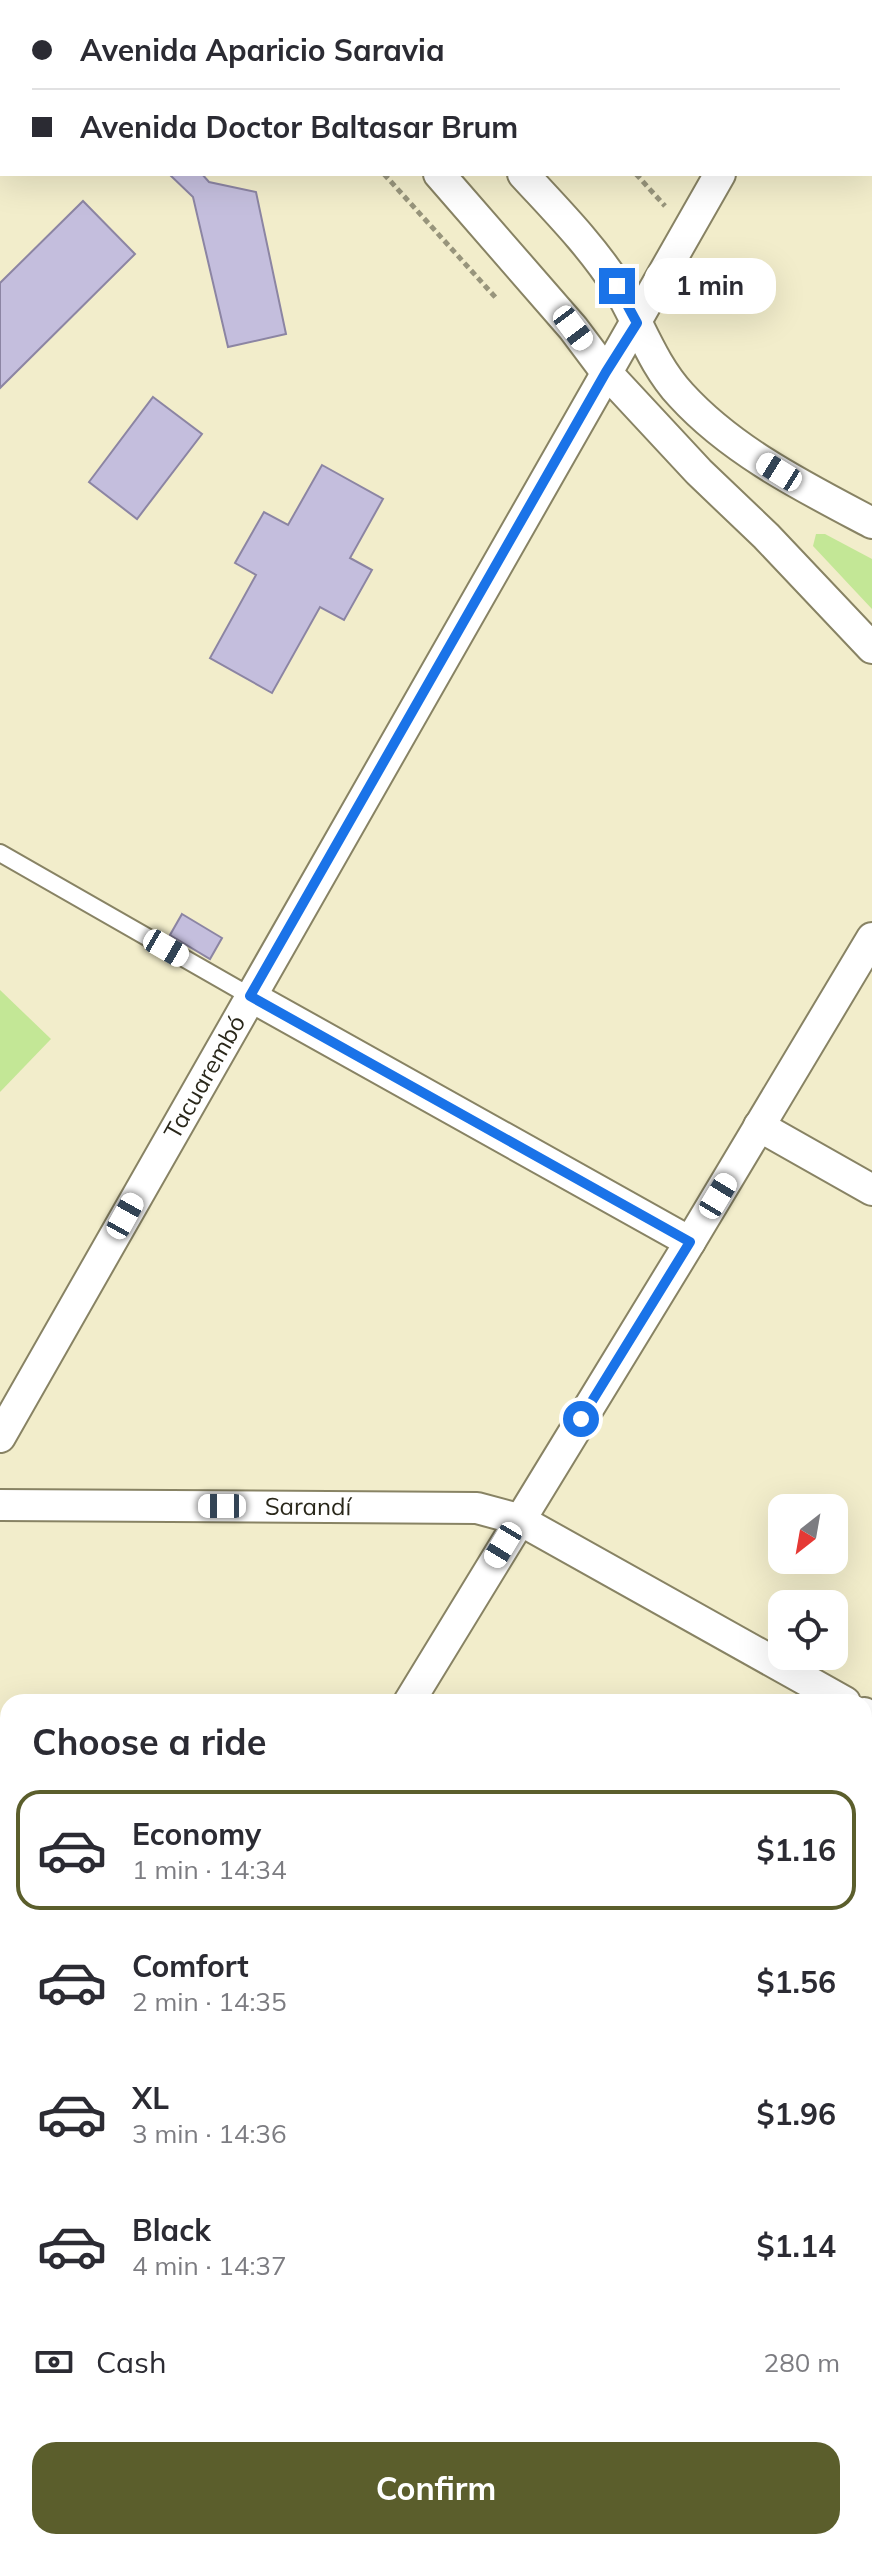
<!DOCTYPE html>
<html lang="en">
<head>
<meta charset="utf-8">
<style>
  body { margin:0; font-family:Mulish,sans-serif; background:#f7f7f7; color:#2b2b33; height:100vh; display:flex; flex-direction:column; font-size:30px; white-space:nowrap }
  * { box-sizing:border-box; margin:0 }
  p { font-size:26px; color:#7c7c81 }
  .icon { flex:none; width:44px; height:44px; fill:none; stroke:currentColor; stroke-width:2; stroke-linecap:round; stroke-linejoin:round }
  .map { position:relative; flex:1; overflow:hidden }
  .drawer { position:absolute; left:0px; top:1694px; width:872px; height:856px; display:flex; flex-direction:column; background:#fff; border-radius:24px 24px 0 0; box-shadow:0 8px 32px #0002 }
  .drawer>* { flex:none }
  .top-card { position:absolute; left:0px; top:0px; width:872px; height:176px; box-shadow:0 8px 32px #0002; display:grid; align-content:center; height:176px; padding:0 32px; background:#fff }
  .needle { width:52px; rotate:211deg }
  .fabs { position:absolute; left:768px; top:1494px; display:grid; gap:16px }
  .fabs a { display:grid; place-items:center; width:80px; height:80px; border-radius:16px; background:#fff; box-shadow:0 8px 32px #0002; font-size:40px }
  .end { position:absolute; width:36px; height:36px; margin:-18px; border:10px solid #1a73e8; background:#fff; box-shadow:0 0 0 4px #fff }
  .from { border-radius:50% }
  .bubble { position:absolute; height:56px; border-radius:24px; background:#fff; box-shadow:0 8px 32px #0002; font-size:26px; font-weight:700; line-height:56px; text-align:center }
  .car { position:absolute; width:24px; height:48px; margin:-24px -12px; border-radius:10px; box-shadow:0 0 6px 2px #0007; background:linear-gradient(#fff 24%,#345 0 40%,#fff 0 76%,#345 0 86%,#fff 0) }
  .top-card b { display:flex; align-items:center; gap:28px; height:76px; font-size:30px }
  .top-card b+b { border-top:2px solid #e1e1e2 }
  .top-card i { width:20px; height:20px; background:#2b2b33 }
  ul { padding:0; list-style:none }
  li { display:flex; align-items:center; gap:24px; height:120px; margin:0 16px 12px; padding:0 16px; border:4px solid transparent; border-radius:24px }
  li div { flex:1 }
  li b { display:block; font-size:30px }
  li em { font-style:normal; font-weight:700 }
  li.current { border-color:#5b5e2c }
  li>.icon { width:72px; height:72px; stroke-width:1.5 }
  h2 { padding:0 32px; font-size:36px; line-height:96px }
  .pay { display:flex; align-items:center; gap:20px; height:88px; padding:0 32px; font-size:30px }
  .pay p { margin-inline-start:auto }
  .button { display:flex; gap:16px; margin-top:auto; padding:16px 32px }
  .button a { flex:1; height:92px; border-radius:24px; background:#5b5e2c; color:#fff; font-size:32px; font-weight:700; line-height:92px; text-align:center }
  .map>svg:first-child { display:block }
  .green { fill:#c3e796 }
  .building { fill:#c4bedd; stroke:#8c85a3; stroke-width:2 }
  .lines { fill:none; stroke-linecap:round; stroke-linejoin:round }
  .service-casing { stroke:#888364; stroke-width:20 }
  .minor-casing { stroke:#888364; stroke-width:34 }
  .tertiary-casing { stroke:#888364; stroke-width:42 }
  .path { stroke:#98957c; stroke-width:5; stroke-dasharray:6 4; stroke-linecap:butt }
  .service { stroke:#fff; stroke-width:16 }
  .minor { stroke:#fff; stroke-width:30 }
  .tertiary { stroke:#fff; stroke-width:38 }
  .route { stroke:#1a73e8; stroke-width:10 }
  .labels { text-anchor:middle; stroke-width:6; stroke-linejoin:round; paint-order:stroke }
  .street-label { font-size:24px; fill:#29271a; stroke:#f2edcb }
</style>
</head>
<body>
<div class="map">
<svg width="872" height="2550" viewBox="0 0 872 2550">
  <rect width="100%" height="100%" fill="#f2edcb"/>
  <g class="green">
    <path d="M816,534h9l47,25v50l-59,-63z"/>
    <path d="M0,990l51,49 -51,53z"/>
  </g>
  <g class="building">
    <path d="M0,15l2,2v80h-2z"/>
    <path d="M169,174h33l7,8 47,10 30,142 -58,13 -35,-150z"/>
    <path d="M83,201l52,53 -135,134v-105z"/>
    <path d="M153,397l49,37 -65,85 -48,-37z"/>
    <path d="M322,465l61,34 -33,59 22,12 -28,50 -24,-13 -48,86 -62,-35 46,-83 -21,-12 29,-51 24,13z"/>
    <path d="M182,914l40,24 -12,21 -40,-24z"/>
  </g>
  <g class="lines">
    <defs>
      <path id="service" d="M0,853l250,143"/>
      <g id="minor">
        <path d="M284,0l2,2"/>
        <path d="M368,0l1,2"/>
        <path d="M821,2l1,-2"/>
        <path d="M439,174l134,154 33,44 93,100 67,64 106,112"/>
        <path d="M523,174c33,36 68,71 94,112 22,36 35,78 64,109 52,57 125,93 191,128"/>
        <path d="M250,996l440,246"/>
        <path d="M759,1126l113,64"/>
        <path id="s1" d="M0,1437l720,-1263"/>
        <path id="s2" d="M0,1505l477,3 41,11 327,183"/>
        <path d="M409,1702l281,-460 182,-304"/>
        <path d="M864,1713l8,4"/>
        <path d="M0,2094l8,1"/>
        <path d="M864,2354l8,5"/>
      </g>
      <g id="tertiary">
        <path d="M0,2355l8,-16"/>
        <path d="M0,2452l8,-20"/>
      </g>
    </defs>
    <use href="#service" class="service-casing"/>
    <use href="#minor" class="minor-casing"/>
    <use href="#tertiary" class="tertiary-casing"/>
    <g class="path">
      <path d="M226,0l2,2"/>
      <path d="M636,2l1,-2"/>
      <path d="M384,174l112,124"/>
      <path d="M636,174l29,32"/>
    </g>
    <use href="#service" class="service"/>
    <use href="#minor" class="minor"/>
    <use href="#tertiary" class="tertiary"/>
  </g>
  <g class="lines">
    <path class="route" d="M581,1419l109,-177 -440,-246 356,-624 31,-49 -20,-37"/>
  </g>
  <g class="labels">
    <g class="street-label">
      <text dy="8" stroke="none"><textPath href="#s1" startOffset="414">Tacuarembó</textPath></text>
      <text dy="8" stroke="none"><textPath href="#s2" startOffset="308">Sarandí</textPath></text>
    </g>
  </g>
</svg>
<div class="fabs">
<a><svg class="needle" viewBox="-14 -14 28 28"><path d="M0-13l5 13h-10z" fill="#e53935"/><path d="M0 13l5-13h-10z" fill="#7c7c81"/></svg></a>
<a><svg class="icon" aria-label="locate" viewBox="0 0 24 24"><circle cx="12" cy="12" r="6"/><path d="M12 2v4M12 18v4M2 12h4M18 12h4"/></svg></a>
</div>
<i class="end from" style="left:581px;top:1419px"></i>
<i class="end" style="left:617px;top:286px"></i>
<div class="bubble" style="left:644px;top:258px;width:132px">1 min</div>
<i class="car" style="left:573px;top:328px;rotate:143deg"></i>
<i class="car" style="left:779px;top:472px;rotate:302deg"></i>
<i class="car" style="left:166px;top:948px;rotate:120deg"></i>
<i class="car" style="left:718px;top:1196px;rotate:31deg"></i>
<i class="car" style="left:125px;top:1216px;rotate:29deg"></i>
<i class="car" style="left:222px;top:1506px;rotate:270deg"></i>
<i class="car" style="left:503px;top:1545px;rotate:211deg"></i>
<div class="top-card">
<b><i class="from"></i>Avenida Aparicio Saravia</b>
<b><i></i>Avenida Doctor Baltasar Brum</b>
</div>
<section class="drawer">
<h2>Choose a ride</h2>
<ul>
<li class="current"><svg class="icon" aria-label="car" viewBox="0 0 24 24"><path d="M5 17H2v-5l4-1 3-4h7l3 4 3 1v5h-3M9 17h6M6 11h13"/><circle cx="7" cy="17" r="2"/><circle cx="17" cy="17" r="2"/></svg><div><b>Economy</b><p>1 min · 14:34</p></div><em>$1.16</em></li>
<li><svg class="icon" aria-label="car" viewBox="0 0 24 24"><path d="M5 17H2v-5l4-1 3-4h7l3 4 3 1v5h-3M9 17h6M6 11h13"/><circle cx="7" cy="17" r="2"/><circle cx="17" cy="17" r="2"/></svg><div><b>Comfort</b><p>2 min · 14:35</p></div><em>$1.56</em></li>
<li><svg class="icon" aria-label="car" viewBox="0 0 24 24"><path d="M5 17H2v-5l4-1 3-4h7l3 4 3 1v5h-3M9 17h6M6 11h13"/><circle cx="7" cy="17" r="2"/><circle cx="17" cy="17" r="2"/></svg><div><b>XL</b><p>3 min · 14:36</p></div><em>$1.96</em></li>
<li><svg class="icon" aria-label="car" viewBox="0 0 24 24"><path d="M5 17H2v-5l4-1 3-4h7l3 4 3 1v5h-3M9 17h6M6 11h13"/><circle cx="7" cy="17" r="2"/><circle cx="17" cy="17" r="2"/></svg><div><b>Black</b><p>4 min · 14:37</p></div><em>$1.14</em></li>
</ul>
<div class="pay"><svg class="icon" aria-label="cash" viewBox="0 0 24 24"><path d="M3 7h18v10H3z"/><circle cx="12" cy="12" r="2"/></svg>Cash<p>280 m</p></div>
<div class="button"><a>Confirm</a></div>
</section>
</div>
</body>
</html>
